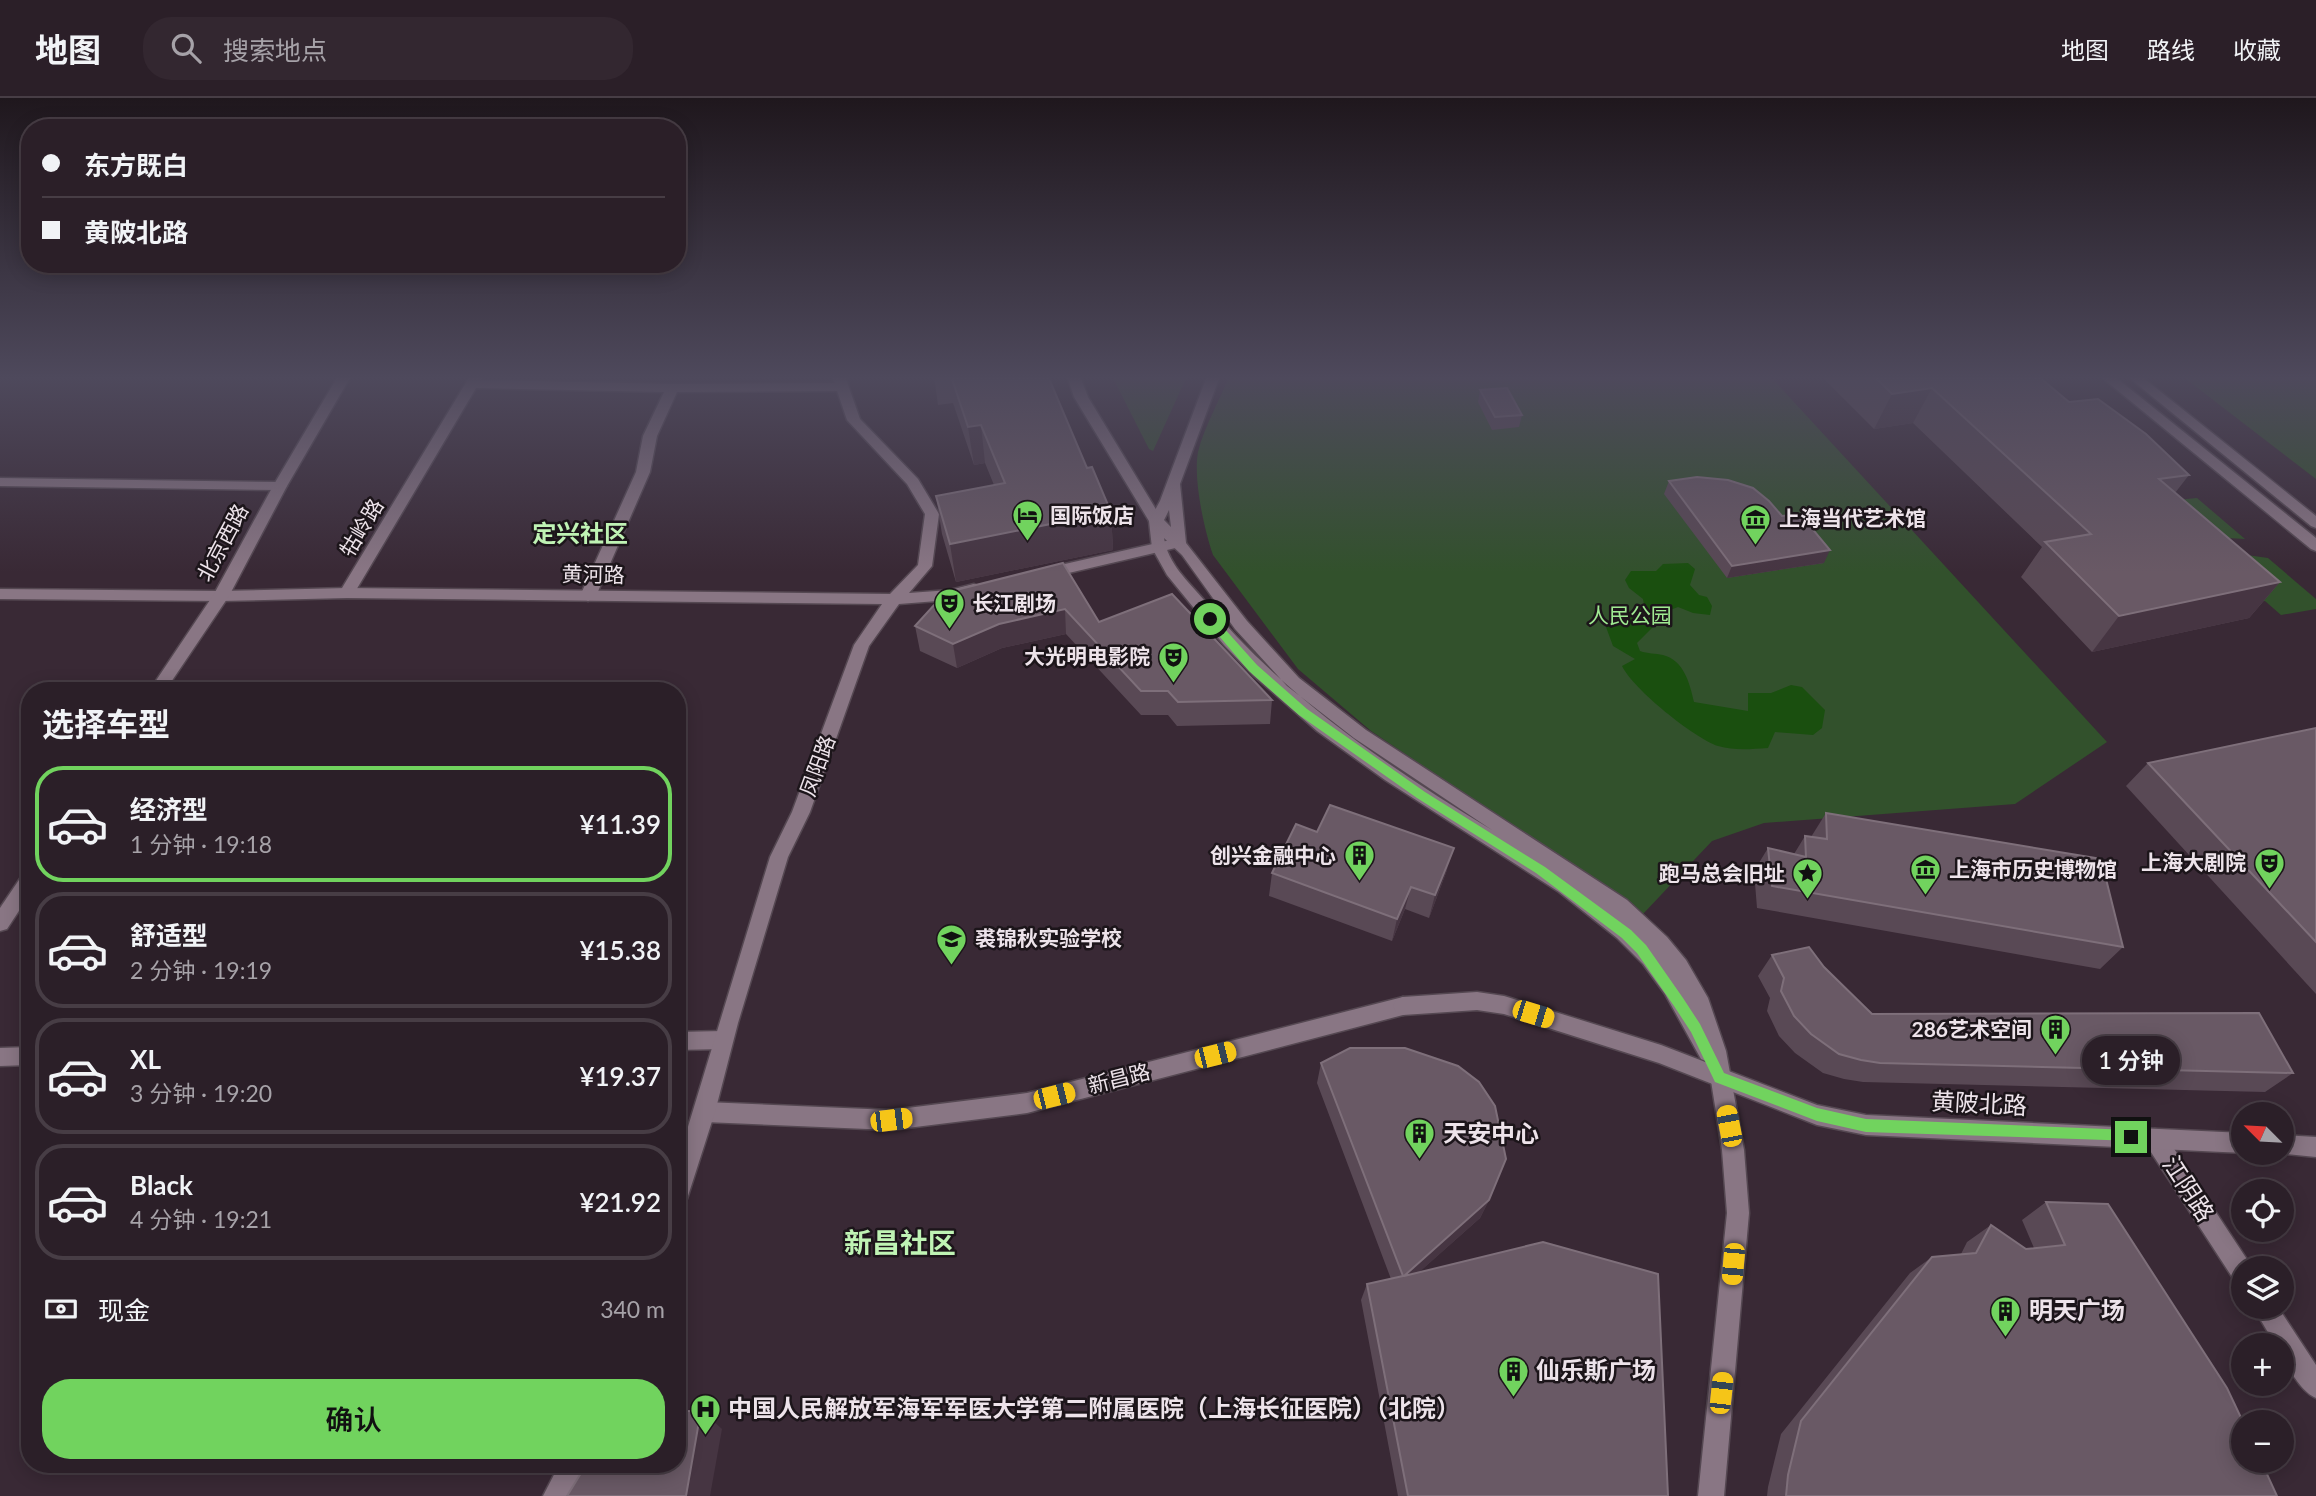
<!DOCTYPE html>
<html lang="zh">
<head>
<meta charset="utf-8">
<style>
  body { margin:0; font-family:Lato,"Noto Sans SC",sans-serif; background:#332730; color:#f1f3f6; height:100vh; display:flex; flex-direction:column; font-size:26px; white-space:nowrap }
  * { box-sizing:border-box; margin:0 }
  p { font-size:23px; color:#a6a2a8 }
  .icon { flex:none; width:38px; height:38px; fill:none; stroke:currentColor; stroke-width:2; stroke-linecap:round; stroke-linejoin:round }
  .map { position:relative; flex:1; overflow:hidden }
  .sheet { position:absolute; left:21px; top:584px; width:665px; height:791px; display:flex; flex-direction:column; background:#2b1f28; border-radius:28px; box-shadow:0 4px 18px #0003,0 0 0 2px #473d45 }
  .sheet>* { flex:none }
  .hud { position:absolute; left:21px; top:21px; width:665px; height:154px; border-radius:28px; box-shadow:0 4px 18px #0003,0 0 0 2px #473d45; display:grid; align-content:center; height:154px; padding:0 21px; background:#2b1f28 }
  .needle { width:46px; rotate:294deg }
  .tools { position:absolute; left:2231px; top:1004px; display:grid; gap:14px }
  .tools a { display:grid; place-items:center; width:63px; height:63px; border-radius:50%; background:#2b1f28; box-shadow:0 4px 18px #0003,0 0 0 2px #473d45; font-size:35px }
  .end { position:absolute; width:32px; height:32px; margin:-16px; border:9px solid #71d35e; background:#111; box-shadow:0 0 0 4px #111 }
  .from { border-radius:50% }
  .bubble { position:absolute; height:49px; border-radius:24px; background:#2b1f28; box-shadow:0 4px 18px #0003,0 0 0 2px #473d45; font-size:23px; font-weight:600; line-height:49px; text-align:center }
  .car { position:absolute; width:21px; height:42px; margin:-21px -10px; border-radius:9px; box-shadow:0 0 5px 2px #0007; background:linear-gradient(#f5c518 24%,#345 0 40%,#f5c518 0 76%,#345 0 86%,#f5c518 0) }
  .hud b { display:flex; align-items:center; gap:24px; height:66px; font-size:26px }
  .hud b+b { border-top:2px solid #473d45 }
  .hud i { width:18px; height:18px; background:#f1f3f6 }
  ul { padding:0; list-style:none }
  li { display:flex; align-items:center; gap:21px; height:116px; margin:0 14px 10px; padding:0 7px; border:4px solid #473d45; border-radius:28px }
  li div { flex:1 }
  li b { display:block; font-size:26px }
  li em { font-style:normal; font-weight:600 }
  li.selected { border-color:#71d35e }
  li>.icon { width:63px; height:63px; stroke-width:1.5 }
  h2 { padding:0 21px; font-size:32px; line-height:84px }
  .pay { display:flex; align-items:center; gap:18px; height:77px; padding:0 21px; font-size:26px }
  .pay p { margin-inline-start:auto }
  .action { display:flex; gap:14px; margin-top:auto; padding:14px 21px }
  .action a { flex:1; height:80px; border-radius:28px; background:#71d35e; color:#111; font-size:28px; font-weight:600; line-height:80px; text-align:center }
  header { display:flex; align-items:center; gap:42px; box-sizing:border-box; height:98px; padding:0 35px; background:#2b1f28; border-bottom:2px solid #473d45 }
  header strong { font-size:33px }
  nav { display:flex; gap:38px; margin-inline-start:auto; font-size:24px }
  .search { width:490px; height:63px; background:#332730; display:flex; align-items:center; gap:18px; box-sizing:border-box; padding:0 24px; border-radius:28px; color:#a6a2a8; font-size:26px }
  .map>svg:first-child { display:block }
  .green { fill:#32512c }
  .water { fill:#1a4f0f }
  .lines { fill:none; stroke-linecap:round; stroke-linejoin:round }
  .minor-casing { stroke:#554852; stroke-width:3 }
  .tertiary-casing { stroke:#554852; stroke-width:3 }
  .secondary-casing { stroke:#554852; stroke-width:3 }
  .minor { fill:#897684; fill-rule:evenodd }
  .tertiary { fill:#897684; fill-rule:evenodd }
  .secondary { fill:#897684; fill-rule:evenodd }
  .wall { fill:#594955 }
  .shaded-wall { fill:#463542 }
  .building { fill:#695965; stroke:#7e6f7a; stroke-width:2 }
  .route { fill:#71d35e }
  .labels { text-anchor:middle; stroke-width:5; stroke-linejoin:round; paint-order:stroke }
  .poi-label { font-size:21px; font-weight:bold; fill:#ede3ea; stroke:#1c151a; text-anchor:start }
  .street-label { font-size:21px; fill:#ede3ea; stroke:#1c151a }
  .park-label { font-size:21px; fill:#a0ea92; stroke:#1c151a }
  .quarter-label { font-size:24px; font-weight:bold; fill:#bff3b4; stroke:#1c151a }
  .near-street-label { font-size:24px; fill:#ede3ea; stroke:#1c151a }
  .near-poi-label { font-size:24px; font-weight:bold; fill:#ede3ea; stroke:#1c151a; text-anchor:start }
  .near-quarter-label { font-size:28px; font-weight:bold; fill:#bff3b4; stroke:#1c151a }
</style>
</head>
<body>
<header>
<strong>地图</strong>
<div class="search"><svg class="icon" aria-label="search" viewBox="0 0 24 24"><circle cx="10" cy="10" r="6"/><path d="M15 15l6 6"/></svg>搜索地点</div>
<nav><a>地图</a><a>路线</a><a>收藏</a></nav>
</header>
<div class="map">
<svg width="2316" height="1398" viewBox="0 0 2316 1398">
  <rect width="100%" height="100%" fill="#392935"/>
  <g class="green">
    <path d="M1112,278h75l-34,75 -4,-2z"/>
    <path d="M1229,278h541l337,366 -92,62 -251,19 -52,18 -69,73 -272,-183 -73,-62 -85,-114c-9,-26 -20,-76 -15,-103 6,-25 22,-52 31,-76z"/>
    <path d="M2182,278h134v103z"/>
    <path d="M2197,400l48,41 -34,-2 -45,-36z"/>
    <path d="M2247,457l21,3 48,41v10l-35,6 -16,-14 -10,1z"/>
  </g>
  <path class="water" d="M1688,465l7,6 -5,16 9,10 8,2 5,9 -2,9 -17,-2 -15,-6 -8,3 -33,33 3,8c8,3 15,2 23,4 21,5 27,29 31,47l54,9v-18h23l20,-8 11,2 23,23 -3,18 -9,7 -38,-3 -7,16c-17,1 -33,3 -50,-2 -24,-8 -85,-57 -96,-80l13,-7 -22,-13 -7,-19 11,-10 27,-12 -1,-6 -14,-11 -4,-8 6,-9h25l7,-7z"/>
  <g class="lines">
    <defs>
      <g id="minor">
        <path d="M470,278h13l-2,4 191,4 168,-1 6,4 -6,4 -163,1 -20,44 -7,36 -54,124 -8,5 -8,-5 56,-124 7,-36 21,-44 -188,-4 -124,209h-10l-3,-4z"/>
        <path d="M0,380l280,4 7,4 -7,4 -280,-4z"/>
        <path d="M1403,899l7,3 3,6 -3,6 -7,3 -376,98 -136,17 -186,-8 -7,-3 -3,-7 3,-7 7,-3 186,8 136,-17z"/>
        <path d="M723,933l7,3 3,6 -3,6 -7,3 -46,1v-18z"/>
        <path d="M30,949v18l-30,1v-18z"/>
        <path d="M2155,1031l8,3 89,135 -8,2v17l-8,-3 -89,-137 -3,-7 3,-7z"/>
        <path d="M2253,1209h25l38,58v33c-15,-6 -34,-36 -34,-52h-6z"/>
      </g>
      <g id="tertiary">
        <path d="M832,278h13l15,43 58,60 21,35 -7,52 -23,27 41,-3 24,-6 8,5 -3,4 -29,7 -51,4 -30,42 -59,166 -22,45 -50,166 -23,89 -27,84 -3,8 -8,3v-44l93,-306 22,-45 62,-167 28,-41 -535,-6 -126,3 -221,-2v-10l221,2 126,-3 543,6 28,-29 7,-51 -18,-30 -60,-64z"/>
        <path d="M1067,278h13l8,21 75,124 -2,3 -5,2 -7,-5 -75,-124z"/>
        <path d="M2100,278h14l202,162v13l-5,-2z"/>
        <path d="M2127,278h14l175,140v12l-5,-2z"/>
        <path d="M1179,440l5,2 2,3 -2,3 -141,33 -8,-5 8,-5z"/>
        <path d="M1477,894l27,4 157,49 156,60 49,10 378,18v20l-378,-18 -49,-10 -158,-62 -155,-49 -27,-4 -74,5 -7,-3 -3,-6 3,-6 7,-3z"/>
        <path d="M2282,1037l34,2v20l-39,-4h5z"/>
        <path d="M559,1367h26l-15,31h-27z"/>
      </g>
      <g id="secondary">
        <path d="M338,278h13l-64,110 -58,110 -64,95h-16l65,-97 59,-108z"/>
        <path d="M1207,278h13l-40,108 6,59 61,78 52,57 67,52 261,170 40,37 19,23 22,38 18,53 18,99 5,63 -25,283h-26l29,-283 -5,-63 -14,-88 -7,-3 -36,-65 -22,-30 -26,-26 -58,-46 -174,-112 -68,-49 -64,-56 -29,-30 -57,-70 -15,-27 -3,-27 11,-20zM1169,412l2,17 -7,-7zM1164,440l18,17 53,74 52,57 67,52 138,92c-107,-65 -207,-133 -288,-230 -16,-19 -36,-36 -40,-62z"/>
        <path d="M30,774v22l-23,35 -7,2v-23l23,-34z"/>
      </g>
    </defs>
    <use href="#minor" class="minor-casing"/>
    <use href="#tertiary" class="tertiary-casing"/>
    <use href="#secondary" class="secondary-casing"/>
    <use href="#minor" class="minor"/>
    <use href="#tertiary" class="tertiary"/>
    <use href="#secondary" class="secondary"/>
  </g>
  <g class="wall">
    <path d="M934,278h114l39,92 24,44 2,38 -157,32 -14,-48 -6,-38 58,-11 -9,-22 -11,2 -21,-62 -15,2z"/>
    <path d="M1824,278h214l31,26 120,73 -14,18 105,89 -31,36 -157,34 -71,-75 21,-30 -129,-124 -39,6 -51,-51z"/>
    <path d="M1480,292l42,25 -3,12 -27,3 -14,-28z"/>
    <path d="M1669,383l113,35 42,47 -97,15 -63,-84z"/>
    <path d="M1063,465l36,59 173,78 -2,24 -93,2 -9,-11h-27l-75,-81 -64,14 -45,20 -37,-17 -5,-25z"/>
    <path d="M2316,630v266l-190,-208 22,-23z"/>
    <path d="M1826,715l297,134 -23,22 -343,-61 -3,-37 14,-23 26,6 11,-18 6,1z"/>
    <path d="M1317,734l130,38 -18,48 -24,-9 -13,32 -123,-45 3,-23z"/>
    <path d="M1772,857l52,12 48,47 421,59 -28,19 -402,-10 -19,-3 -21,-6 -28,-20 -16,-17 -12,-25 3,-13 -12,-22z"/>
    <path d="M1321,965l168,137 -9,18 -61,54 249,224h-270l-37,-196 6,-16 24,-5 -74,-196z"/>
    <path d="M2046,1104l231,294h-510l1,-9 13,-53 129,-161 22,-16 29,-3 6,-12 24,-17 35,24 8,-1 -12,-28z"/>
  </g>
  <g class="shaded-wall">
    <path d="M1932,290l-19,35 -39,6 18,-35z"/>
    <path d="M981,327l4,38 -11,2 -6,-38z"/>
    <path d="M1111,414l2,38 -157,32 -6,-38z"/>
    <path d="M1830,452l-6,13 -97,15 5,-12z"/>
    <path d="M2280,484l-31,36 -157,34 27,-36z"/>
    <path d="M1065,511l1,25 -64,14 -45,20 -4,-24 46,-20z"/>
    <path d="M1454,750l-7,22 -18,48 6,-23z"/>
    <path d="M1411,789l-6,22 -13,32 5,-22z"/>
    <path d="M1489,1102l-9,18 -83,74 7,-16z"/>
    <path d="M701,1312l21,19 -12,67h-24z"/>
  </g>
  <g class="building">
    <path d="M951,278h97l39,92 5,-1 19,45 -161,32 -14,-48 69,-13 -24,-58 -13,2z"/>
    <path d="M1874,278h164l31,26 29,-3 48,35 43,41 -30,4 121,103 -161,34 -74,-74 46,-8 -159,-146 -40,6z"/>
    <path d="M1507,290l15,27 -27,2 -15,-27z"/>
    <path d="M1697,379l31,3 25,8 16,13 13,15 18,-2 30,36 -98,16 -63,-85z"/>
    <path d="M1063,465l36,59 73,-28 100,106 -94,2 -10,-11h-27l-76,-82 -66,15 -46,20 -38,-18 20,-22 25,-15z"/>
    <path d="M2316,630v214l-168,-179z"/>
    <path d="M1330,707l124,43 -19,47 -24,-8 -14,32 -125,-46 24,-49 21,8z"/>
    <path d="M1826,715l275,46 22,88 -351,-61 -4,-38 38,9 -1,-21 22,3z"/>
    <path d="M1809,849l15,20 48,47 387,-1 34,60 -413,-10 -19,-3 -22,-6 -28,-20 -17,-18 -13,-25 3,-13 -12,-23z"/>
    <path d="M1350,950h55l53,18 21,16 16,24 11,53 -17,41 -85,76 139,-34 115,32 10,222h-260l-41,-212 36,-8 -82,-213z"/>
    <path d="M2046,1104l62,2 119,184 17,36v37h17l16,35h-491l2,-21 13,-54 131,-164 44,-4 15,-28 35,24 39,-4z"/>
    <path d="M701,1312l-15,86h-119l19,-31h91v-53z"/>
  </g>
  <linearGradient id="sky" x2="0" y2="1"><stop stop-color="#1f171d"/><stop offset="0.59" stop-color="#4e495c"/><stop offset="1" stop-color="#4e495c" stop-opacity="0"/></linearGradient>
  <rect width="2316" height="474" fill="url(#sky)"/>
  <path class="route" d="M1207,519h7l43,48 50,44 118,83 120,75 86,63 15,15 37,53 17,26 24,49 93,35 49,11 265,11 7,7 -2,4 -270,-9 -49,-11 -102,-39 -24,-50 -17,-26 -37,-53 -15,-15 -86,-65 -119,-75 -118,-83 -50,-44 -42,-49z"/>
  <defs>
    <symbol id="hotel-pin" viewBox="-11 -11 22 30"><path d="M0 17L-7.5 6A9.5 9.5 0 1 1 7.5 6Z" fill="#71d35e" stroke="#1c151a"/><path d="M-6-4.5h1.5V1H6V5H4.5V3h-9V5H-6ZM-4 0a1.8 1.8 0 1 1 3.6 0ZM.5 0V-2.5h3Q6-2.5 6 0Z" fill="#111"/></symbol>
    <symbol id="museum-pin" viewBox="-11 -11 22 30"><path d="M0 17L-7.5 6A9.5 9.5 0 1 1 7.5 6Z" fill="#71d35e" stroke="#1c151a"/><path d="M0-6L6-3V-2H-6V-3ZM-5-1h2V3h-2ZM-1-1h2V3h-2ZM3-1h2V3H3ZM-6 4H6V6H-6Z" fill="#111"/></symbol>
    <symbol id="theatre-pin" viewBox="-11 -11 22 30"><path d="M0 17L-7.5 6A9.5 9.5 0 1 1 7.5 6Z" fill="#71d35e" stroke="#1c151a"/><path d="M-5-5.5Q0-4 5-5.5V0Q5 5 0 6Q-5 5-5 0ZM-3.3-2.5H-1v1.5H-3.3ZM1-2.5H3.3v1.5H1ZM-2.8 1Q0 5.5 2.8 1Z" fill="#111"/></symbol>
    <symbol id="building-pin" viewBox="-11 -11 22 30"><path d="M0 17L-7.5 6A9.5 9.5 0 1 1 7.5 6Z" fill="#71d35e" stroke="#1c151a"/><path d="M-4-6H4V6H1V3H-1V6H-4ZM-2.5-4.3h1.7v1.8h-1.7ZM.8-4.3h1.7v1.8H.8ZM-2.5-1h1.7V.8h-1.7ZM.8-1h1.7V.8H.8Z" fill="#111"/></symbol>
    <symbol id="sight-pin" viewBox="-11 -11 22 30"><path d="M0 17L-7.5 6A9.5 9.5 0 1 1 7.5 6Z" fill="#71d35e" stroke="#1c151a"/><path d="M0-6L1.8-2.2L6-1.7L2.9 1.2L3.7 5.4L0 3.3L-3.7 5.4L-2.9 1.2L-6-1.7L-1.8-2.2Z" fill="#111"/></symbol>
    <symbol id="school-pin" viewBox="-11 -11 22 30"><path d="M0 17L-7.5 6A9.5 9.5 0 1 1 7.5 6Z" fill="#71d35e" stroke="#1c151a"/><path d="M0-5L7-2L0 1L-7-2ZM-4 1L0 2.5L4 1V4Q0 6-4 4Z" fill="#111"/></symbol>
    <symbol id="hospital-pin" viewBox="-11 -11 22 30"><path d="M0 17L-7.5 6A9.5 9.5 0 1 1 7.5 6Z" fill="#71d35e" stroke="#1c151a"/><path d="M-5-5h3v3.5h4V-5h3V5h-3V1.5h-4V5h-3Z" fill="#111"/></symbol>
  </defs>
  <g fill-rule="evenodd">
    <use href="#hotel-pin" x="1010" y="400" width="35" height="47"/>
    <use href="#museum-pin" x="1738" y="404" width="35" height="47"/>
    <use href="#theatre-pin" x="932" y="488" width="35" height="47"/>
    <use href="#theatre-pin" x="1156" y="542" width="35" height="47"/>
    <use href="#building-pin" x="1342" y="740" width="35" height="47"/>
    <use href="#theatre-pin" x="2252" y="748" width="35" height="47"/>
    <use href="#museum-pin" x="1908" y="754" width="35" height="47"/>
    <use href="#sight-pin" x="1790" y="758" width="35" height="47"/>
    <use href="#school-pin" x="934" y="824" width="35" height="47"/>
    <use href="#building-pin" x="2038" y="914" width="35" height="47"/>
    <use href="#building-pin" x="1402" y="1018" width="35" height="47"/>
    <use href="#building-pin" x="1988" y="1196" width="35" height="47"/>
    <use href="#building-pin" x="1496" y="1256" width="35" height="47"/>
    <use href="#hospital-pin" x="688" y="1294" width="35" height="47"/>
  </g>
  <g class="labels">
    <g class="poi-label">
      <text x="1050" y="425">国际饭店</text>
      <text x="1779" y="428">上海当代艺术馆</text>
      <text x="972" y="513">长江剧场</text>
      <text x="1150" y="566" text-anchor="end">大光明电影院</text>
      <text x="1336" y="765" text-anchor="end">创兴金融中心</text>
      <text x="2246" y="772" text-anchor="end">上海大剧院</text>
      <text x="1949" y="779">上海市历史博物馆</text>
      <text x="1785" y="783" text-anchor="end">跑马总会旧址</text>
      <text x="975" y="848">裘锦秋实验学校</text>
      <text x="2032" y="939" text-anchor="end">286艺术空间</text>
    </g>
    <g class="street-label">
      <text transform="translate(362 430) rotate(-59)" y="7">牯岭路</text>
      <text transform="translate(223 445) rotate(-62)" y="7">北京西路</text>
      <text transform="translate(593 477) rotate(1)" y="7">黄河路</text>
      <text transform="translate(818 668) rotate(-70)" y="7">凤阳路</text>
      <text transform="translate(1119 981) rotate(-14)" y="7">新昌路</text>
    </g>
    <g class="park-label">
      <text x="1630" y="525">人民公园</text>
    </g>
    <g class="quarter-label">
      <text x="580" y="444">定兴社区</text>
    </g>
    <g class="near-street-label">
      <text transform="translate(1979 1006) rotate(3)" y="8">黄陂北路</text>
      <text transform="translate(2188 1091) rotate(57)" y="8">江阴路</text>
    </g>
    <g class="near-poi-label">
      <text x="1443" y="1044">天安中心</text>
      <text x="2029" y="1221">明天广场</text>
      <text x="1536" y="1281">仙乐斯广场</text>
      <text x="728" y="1319">中国人民解放军海军军医大学第二附属医院（上海长征医院）（北院）</text>
    </g>
    <g class="near-quarter-label">
      <text x="900" y="1155">新昌社区</text>
    </g>
  </g>
</svg>
<div class="tools">
<a><svg class="needle" viewBox="-14 -14 28 28"><path d="M0-13l5 13h-10z" fill="#e53935"/><path d="M0 13l5-13h-10z" fill="#a6a2a8"/></svg></a>
<a><svg class="icon" aria-label="locate" viewBox="0 0 24 24"><circle cx="12" cy="12" r="6"/><path d="M12 2v4M12 18v4M2 12h4M18 12h4"/></svg></a>
<a><svg class="icon" aria-label="layers" viewBox="0 0 24 24"><path d="M12 4l9 5-9 5-9-5zM3 14l9 5 9-5"/></svg></a>
<a>+</a>
<a>−</a>
</div>
<i class="end from" style="left:1210px;top:521px"></i>
<i class="end" style="left:2131px;top:1039px"></i>
<div class="bubble" style="left:2082px;top:938px;width:98px">1 分钟</div>
<i class="car" style="left:1533px;top:916px;rotate:107deg"></i>
<i class="car" style="left:1215px;top:957px;rotate:76deg"></i>
<i class="car" style="left:1054px;top:998px;rotate:76deg"></i>
<i class="car" style="left:891px;top:1022px;rotate:83deg"></i>
<i class="car" style="left:1729px;top:1028px;rotate:349deg"></i>
<i class="car" style="left:1733px;top:1166px;rotate:185deg"></i>
<i class="car" style="left:1721px;top:1295px;rotate:6deg"></i>
<div class="hud">
<b><i class="from"></i>东方既白</b>
<b><i></i>黄陂北路</b>
</div>
<section class="sheet">
<h2>选择车型</h2>
<ul>
<li class="selected"><svg class="icon" aria-label="car" viewBox="0 0 24 24"><path d="M5 17H2v-5l4-1 3-4h7l3 4 3 1v5h-3M9 17h6M6 11h13"/><circle cx="7" cy="17" r="2"/><circle cx="17" cy="17" r="2"/></svg><div><b>经济型</b><p>1 分钟 · 19:18</p></div><em>¥11.39</em></li>
<li><svg class="icon" aria-label="car" viewBox="0 0 24 24"><path d="M5 17H2v-5l4-1 3-4h7l3 4 3 1v5h-3M9 17h6M6 11h13"/><circle cx="7" cy="17" r="2"/><circle cx="17" cy="17" r="2"/></svg><div><b>舒适型</b><p>2 分钟 · 19:19</p></div><em>¥15.38</em></li>
<li><svg class="icon" aria-label="car" viewBox="0 0 24 24"><path d="M5 17H2v-5l4-1 3-4h7l3 4 3 1v5h-3M9 17h6M6 11h13"/><circle cx="7" cy="17" r="2"/><circle cx="17" cy="17" r="2"/></svg><div><b>XL</b><p>3 分钟 · 19:20</p></div><em>¥19.37</em></li>
<li><svg class="icon" aria-label="car" viewBox="0 0 24 24"><path d="M5 17H2v-5l4-1 3-4h7l3 4 3 1v5h-3M9 17h6M6 11h13"/><circle cx="7" cy="17" r="2"/><circle cx="17" cy="17" r="2"/></svg><div><b>Black</b><p>4 分钟 · 19:21</p></div><em>¥21.92</em></li>
</ul>
<div class="pay"><svg class="icon" aria-label="cash" viewBox="0 0 24 24"><path d="M3 7h18v10H3z"/><circle cx="12" cy="12" r="2"/></svg>现金<p>340 m</p></div>
<div class="action"><a>确认</a></div>
</section>
</div>
</body>
</html>
